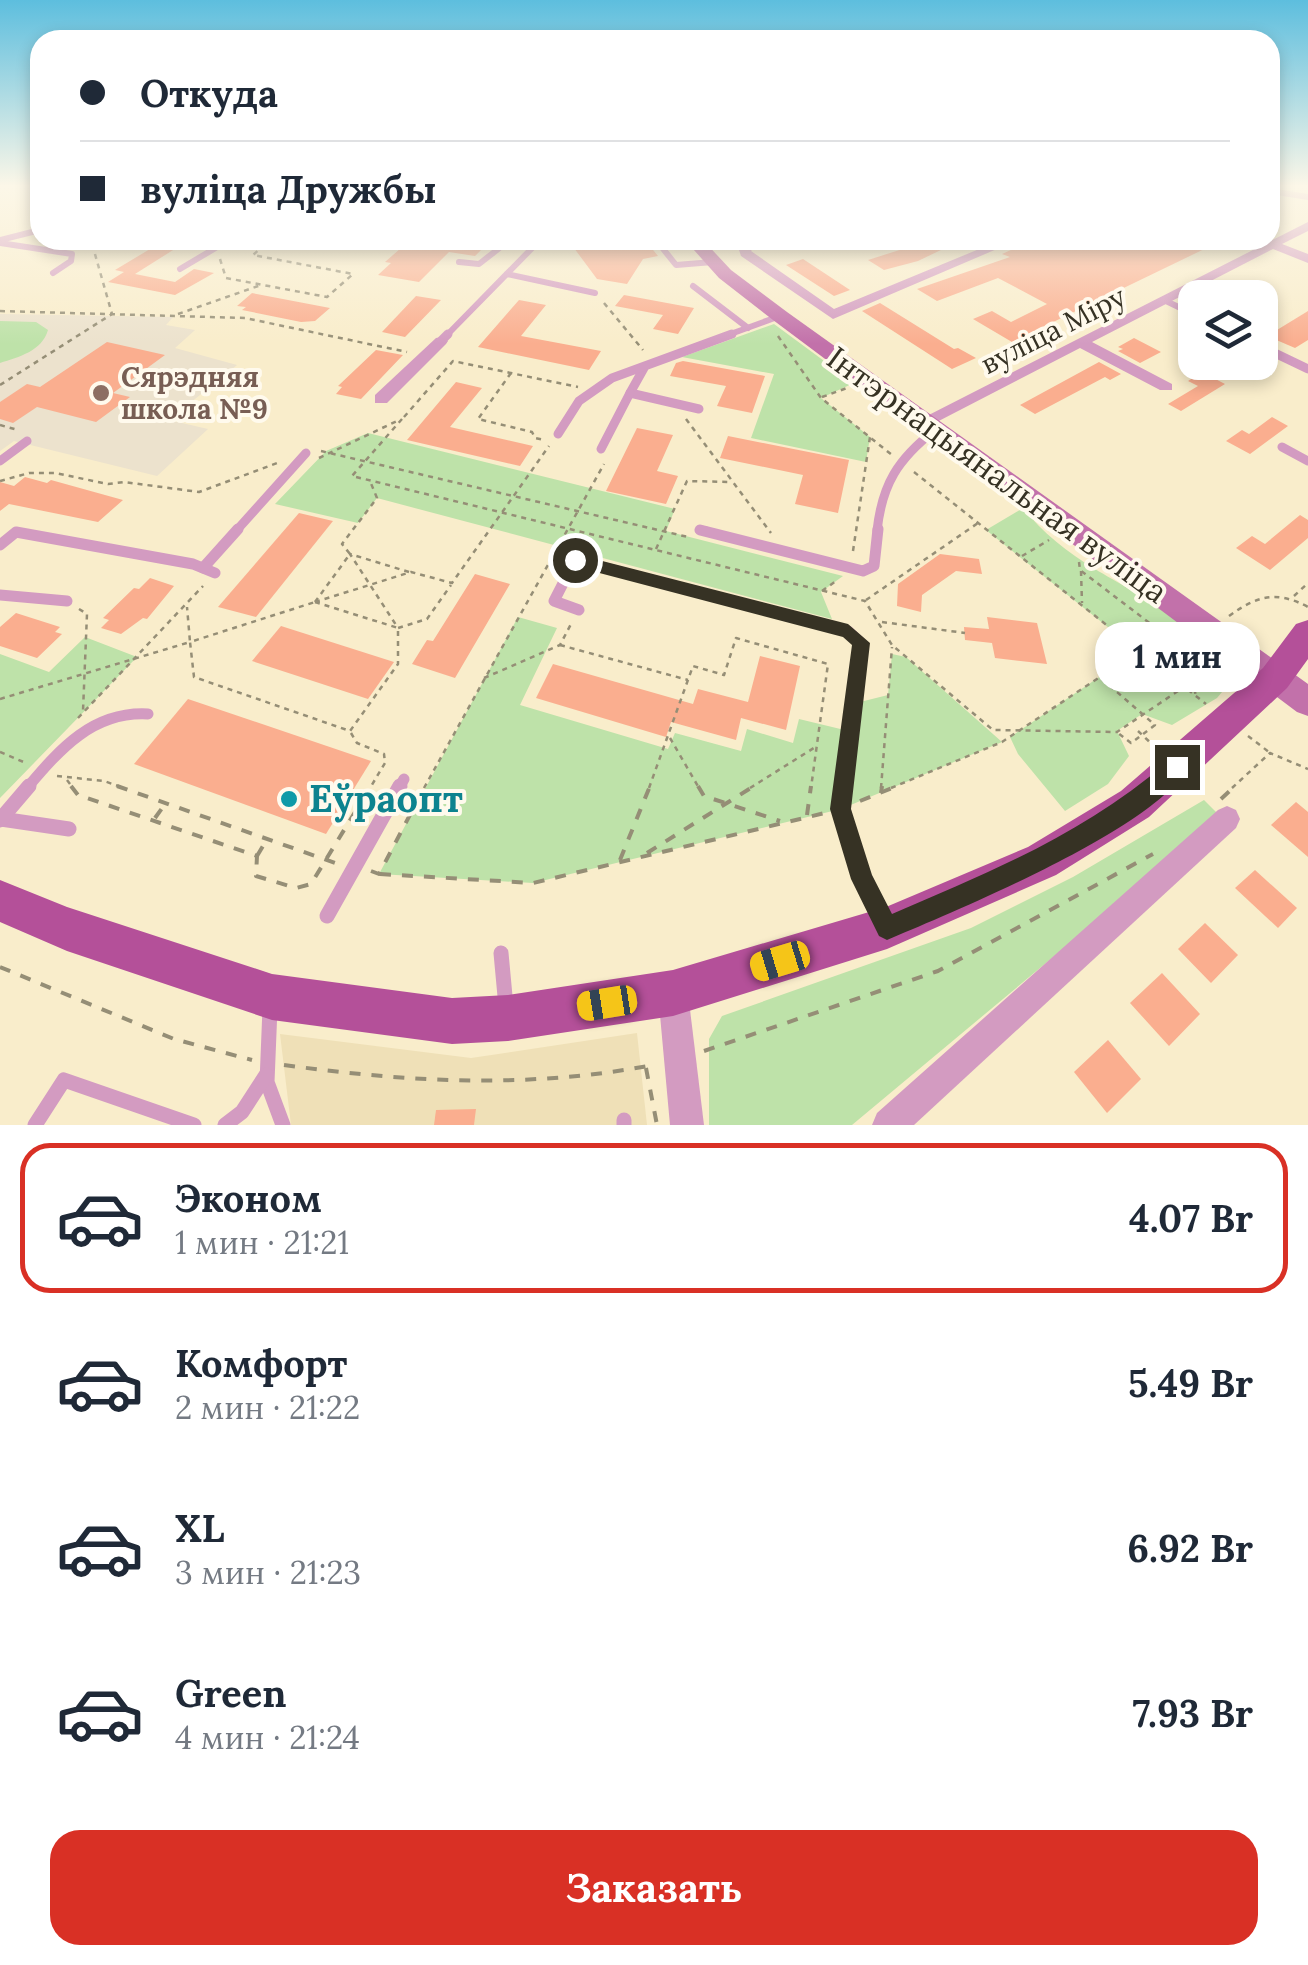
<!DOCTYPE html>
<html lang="ru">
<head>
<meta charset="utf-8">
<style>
  body { margin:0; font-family:Lora,serif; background:#f6f6f7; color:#1f2937; height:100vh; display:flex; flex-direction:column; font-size:38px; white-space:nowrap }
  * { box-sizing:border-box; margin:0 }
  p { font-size:32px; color:#747a83 }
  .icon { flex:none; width:55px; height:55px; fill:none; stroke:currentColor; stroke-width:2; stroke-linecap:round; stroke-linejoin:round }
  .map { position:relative; height:1125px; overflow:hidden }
  .drawer { display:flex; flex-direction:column; background:#fff; flex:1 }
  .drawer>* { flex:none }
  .banner { position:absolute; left:30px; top:30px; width:1250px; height:220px; border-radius:30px; box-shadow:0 5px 15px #0003; display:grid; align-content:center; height:220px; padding:0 50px; background:#fff }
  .fabs { position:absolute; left:1178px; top:280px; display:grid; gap:20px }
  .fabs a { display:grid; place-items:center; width:100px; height:100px; border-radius:20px; background:#fff; box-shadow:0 5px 15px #0003; font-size:50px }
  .end { position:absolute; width:45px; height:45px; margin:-22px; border:12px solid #363224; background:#fff; box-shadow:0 0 0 5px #fff }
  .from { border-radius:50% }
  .bubble { position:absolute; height:70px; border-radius:30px; background:#fff; box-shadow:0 5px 15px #0003; font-size:32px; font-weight:800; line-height:70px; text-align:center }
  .car { position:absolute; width:30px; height:60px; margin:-30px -15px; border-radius:12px; box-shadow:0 0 8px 2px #0007; background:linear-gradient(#f5c518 24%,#345 0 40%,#f5c518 0 76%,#345 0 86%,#f5c518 0) }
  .banner b { display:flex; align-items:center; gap:35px; height:95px; font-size:38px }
  .banner b+b { border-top:2px solid #e0e1e3 }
  .banner i { width:25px; height:25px; background:#1f2937 }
  ul { padding:18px 0 0; list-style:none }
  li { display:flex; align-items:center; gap:30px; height:150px; margin:0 20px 15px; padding:0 30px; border:5px solid transparent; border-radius:30px }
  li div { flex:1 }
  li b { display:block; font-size:38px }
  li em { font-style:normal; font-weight:800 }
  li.active { border-color:#d93025 }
  li>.icon { width:90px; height:90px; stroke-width:1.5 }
  .cta { display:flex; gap:20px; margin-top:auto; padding:20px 50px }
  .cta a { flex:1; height:115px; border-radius:30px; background:#d93025; color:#fff; font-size:40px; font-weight:800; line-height:115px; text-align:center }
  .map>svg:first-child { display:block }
  .built { fill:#efe0b7 }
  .education { fill:#ece2cd }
  .green { fill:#bee2a9 }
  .building { fill:#faae8f }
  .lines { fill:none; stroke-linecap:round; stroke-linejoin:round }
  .path-far1 { stroke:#958e76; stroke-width:2.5; stroke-dasharray:5 5; stroke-linecap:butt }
  .path { stroke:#958e76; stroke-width:4; stroke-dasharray:11 11; stroke-linecap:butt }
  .lane-far3 { stroke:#d39bc1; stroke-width:6 }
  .lane-far2 { stroke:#d39bc1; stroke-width:9 }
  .lane-far1 { stroke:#d39bc1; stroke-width:11 }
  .lane { stroke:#d39bc1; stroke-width:15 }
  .street { fill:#d39bc1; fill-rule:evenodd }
  .secondary { fill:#c271aa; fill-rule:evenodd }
  .primary { fill:#b45099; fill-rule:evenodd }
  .route { fill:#363224 }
  .education-dot { fill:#8d6e63; stroke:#fffaed; stroke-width:4 }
  .culture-dot { fill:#0f9aa8; stroke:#fffaed; stroke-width:4 }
  .labels { text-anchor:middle; stroke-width:8; stroke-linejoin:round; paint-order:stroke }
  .far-street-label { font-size:28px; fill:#363224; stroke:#fffaed }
  .far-education-label { font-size:28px; font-weight:bold; fill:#785e54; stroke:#fffaed; text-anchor:start }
  .street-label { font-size:32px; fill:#363224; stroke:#fffaed }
  .near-culture-label { font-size:38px; font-weight:bold; fill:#0d838f; stroke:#fffaed; text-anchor:start }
</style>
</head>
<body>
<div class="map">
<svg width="1308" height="1125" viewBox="0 0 1308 1125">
  <rect width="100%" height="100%" fill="#f9edcb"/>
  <path class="built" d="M637,1033l10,92h-356l-11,-91 191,24z"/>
  <path class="education" d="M0,314l173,3 -7,8 29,5 -20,18 62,17 -68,55 39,9 -51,47 -143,-35 -14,10z"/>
  <g class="green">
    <path d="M0,321l36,1 12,8c-6,21 -29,27 -48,33z"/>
    <path d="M774,324l80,59 -33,15 49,39 -4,25 -115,-24 23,-64 -92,-17z"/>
    <path d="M368,433l307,76 -9,22 177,45 -22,16 11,27 -455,-121 -19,25 -83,-19 51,-53z"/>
    <path d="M1023,508c19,24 45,45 72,61 41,25 125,65 132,117l-10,12 -45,27 -30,-11 -25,17 12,25 -21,28 -43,27 -47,-57 -8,-17 128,-86 -152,-121z"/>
    <path d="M518,617l39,11 -37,77 148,44 7,-16 66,18 6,-22 46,14 6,-24 58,14 3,-31 28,-7 4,-41 14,3 96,85 -161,67 -308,74 -154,-9z"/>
    <path d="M85,637l52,20 -137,141v-144l49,18z"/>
    <path d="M1204,800l17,17 -369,308h-143v-86l13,-23 249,-88 102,-51z"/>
  </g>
  <g class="building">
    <path d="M165,240h24l-54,34 40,8 19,-13 20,4 -39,22 -67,-13 16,-10 -9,-2z"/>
    <path d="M461,240l26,4 -12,12 -26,-4 -30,30 -41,-7 13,-12 -6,-1 24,-21z"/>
    <path d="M614,240h31l13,16 -15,3 -16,25 -30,-5 -23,-31z"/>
    <path d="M931,240h9l3,9 -25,12 -34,9 -16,-10z"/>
    <path d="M1033,240h27l17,8 19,-8 18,8 20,-8h89l-211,102 -39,-23 19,-8 19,11 36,-18 -49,-26 -61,23 -20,-12 93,-32 -8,-3z"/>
    <path d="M803,259l47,31 -16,6 -48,-31z"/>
    <path d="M252,293l78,15 -15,13 -14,1 -59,-12 4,-3 -9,-1z"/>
    <path d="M624,295l70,13 -16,26 -25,-5 10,-14 -48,-9z"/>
    <path d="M416,296l25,4 -36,37 -23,-5z"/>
    <path d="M519,300l27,5 -25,31 80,15 -12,19 -111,-23z"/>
    <path d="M880,303l74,46 4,-1 18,10 -24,11 -90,-58z"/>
    <path d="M1308,311v29l-13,8 -28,-12z"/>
    <path d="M1134,338l27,14 -21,11 -22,-12 5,-2 -5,-2z"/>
    <path d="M107,342l58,13 -52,38 17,4 -34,25 -59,-15 -24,16 -13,-4v-17l27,-18 13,3z"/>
    <path d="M376,350l27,5 -42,44 -25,-5 6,-7 -4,-1z"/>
    <path d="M683,361l82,15 -13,37 -35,-7 9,-20 -56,-10 6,-13z"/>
    <path d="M1099,362l22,12 -11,6 -5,-3 -70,37 -15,-9z"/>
    <path d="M1202,372l23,12 -44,27 -13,-7 30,-18 -10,-5z"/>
    <path d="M456,382l26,6 -32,39 83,19 -13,20 -113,-26z"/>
    <path d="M1272,417l16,9 -38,28 -24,-13 16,-11 7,4z"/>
    <path d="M637,428l36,7 -16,36 21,5 -12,28 -60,-13z"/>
    <path d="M728,436l121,24 -11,53 -43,-9 8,-29 -83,-17z"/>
    <path d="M25,477l22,6 4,-3 72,20 -25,22 -89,-18 -9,7v-29l14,4z"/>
    <path d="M299,513l34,8 -77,96 -38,-10z"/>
    <path d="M1300,515l8,5v18l-38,32 -34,-22 16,-12 13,8z"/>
    <path d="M940,554l39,5 3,15 -26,-3 -34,24 -1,17 -24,-6 1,-22z"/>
    <path d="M475,574l35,10 -55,94 -43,-14 15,-24 6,1z"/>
    <path d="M150,578l24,8 -27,33 -4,-1 -22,16 -20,-6 8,-8 -6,-2 31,-30 5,1z"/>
    <path d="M16,613l44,14 -5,5 7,2 -25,24 -37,-12v-19z"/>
    <path d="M987,617l50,6 10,41 -52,-6 -3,-15 -27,-3 -1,-13 25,2z"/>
    <path d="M281,626l113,36 -26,37 -116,-38z"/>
    <path d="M760,656l40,10 -14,64 -45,-12 -5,22 -65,-18 -5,15 -130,-39 17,-34 140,40 5,-15 50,13z"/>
    <path d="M188,699l183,62 -45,73 -192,-70z"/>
    <path d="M1296,802l12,10v45l-37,-32z"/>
    <path d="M1255,870l42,38 -19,20 -43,-40z"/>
    <path d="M1205,923l33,32 -27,28 -33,-34z"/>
    <path d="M1162,973l38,41 -31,32 -39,-43z"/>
    <path d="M1108,1040l33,39 -34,34 -33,-41z"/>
    <path d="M476,1109l-2,16h-40l2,-15z"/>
  </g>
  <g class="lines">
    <g class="path-far1">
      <path d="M220,259l6,19 101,19 26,-23 -100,-19 17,-15"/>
      <path d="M604,303l39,47"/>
      <path d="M0,311l245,7 162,34"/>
      <path d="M178,314l83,-29"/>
      <path d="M778,336l43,62 71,57"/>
      <path d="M511,373l-33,46 54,13 3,6 10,2"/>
      <path d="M0,385l112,-71 -21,-74"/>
      <path d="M822,397l25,-9"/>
      <path d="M404,417l49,-56 125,26"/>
      <path d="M402,419l-50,57 513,125 27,44 101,85 124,2 67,-45"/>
      <path d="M686,419l85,114"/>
      <path d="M0,425l18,5"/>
      <path d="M321,451l367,86"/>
      <path d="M319,458l78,-37"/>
      <path d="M914,472l292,232"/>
      <path d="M0,481l29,-8h26l53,11 16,-2 75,10 81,-30"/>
      <path d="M656,549l31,-68 42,1"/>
      <path d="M853,551l17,-114"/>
      <path d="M1022,556l27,-16"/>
      <path d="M1079,562l1,8 105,80 11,46"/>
      <path d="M1081,571l1,32"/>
      <path d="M409,572l-59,-18 48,74 29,-9 24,-34"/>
      <path d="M822,591l14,-10"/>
      <path d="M1294,596l14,-13"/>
      <path d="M866,600l112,-77"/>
      <path d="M315,602l83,26v36l-48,67 -156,-54 -4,-35z"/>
      <path d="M315,602l35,-48 -8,-10 35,-46 -7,-17"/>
      <path d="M315,602l96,-30 41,11 97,-137"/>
      <path d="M79,609l8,5 -4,97"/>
      <path d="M1229,616c28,-20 47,-26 79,-9"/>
      <path d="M882,622l83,11"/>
      <path d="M560,645l128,35"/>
      <path d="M484,678l76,-33 11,-21"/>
      <path d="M1102,679l53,46 -24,18 -13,-10"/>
      <path d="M0,699l190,-57 -3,-35"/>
      <path d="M78,718l125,-132"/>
      <path d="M1138,731l17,16"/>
      <path d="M351,733l6,10 27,11 1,9 -15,25"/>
      <path d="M1248,736l21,16"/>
      <path d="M670,738l29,50"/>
      <path d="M0,752l26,11"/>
      <path d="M57,776l47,5 20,7"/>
      <path d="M67,780l6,8"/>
      <path d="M424,788l180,-324"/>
      <path d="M649,788l44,-122 31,9 12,-37 92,26 -17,124"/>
      <path d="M750,788l67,-42"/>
      <path d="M881,788l11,-141"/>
      <path d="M891,788l111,-46 137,-91 46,-1 6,-4"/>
      <path d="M1232,788l38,-35 38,16"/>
    </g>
    <g class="path">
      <path d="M71,786l7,9 179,61 -1,20 40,12 15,-4 60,-98"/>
      <path d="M117,786l221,78"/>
      <path d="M698,786l6,10 76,25"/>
      <path d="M881,793l1,-7"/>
      <path d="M1221,799l14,-13"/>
      <path d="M860,801l37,-15"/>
      <path d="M807,815l4,-29"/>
      <path d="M155,818l10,-14"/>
      <path d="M647,853l107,-67"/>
      <path d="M257,856l9,-15"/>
      <path d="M620,860l30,-74"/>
      <path d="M371,871l8,3 46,-88"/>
      <path d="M380,874l153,9 296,-71"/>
      <path d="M0,967l174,72 78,21"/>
      <path d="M704,1051l234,-80 215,-117"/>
      <path d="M284,1065c125,17 244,24 369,0"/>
      <path d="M646,1068l11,57"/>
    </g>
    <g class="lane-far3">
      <path d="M0,240l40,-10"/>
      <path d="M656,240l20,25 37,-3"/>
      <path d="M0,243l72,11 -1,7 -18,12"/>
      <path d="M459,262l20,2 23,-18 33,-6"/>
      <path d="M180,269l49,-29"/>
      <path d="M507,274l88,19"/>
      <path d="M693,286l55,42"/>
      <path d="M1166,301l29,14"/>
      <path d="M446,336l94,-96"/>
      <path d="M725,336l55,-20"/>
    </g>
    <g class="lane-far2">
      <path d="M441,341l7,-7"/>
      <path d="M1260,346l48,23"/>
      <path d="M644,368l-14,25 69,16"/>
      <path d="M558,434l21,-33 33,-23 120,-44"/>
      <path d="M1282,447l26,14"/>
      <path d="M601,449l29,-56"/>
      <path d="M0,461l27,-20"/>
      <path d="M700,530l6,1"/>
      <path d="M236,531l70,-78"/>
      <path d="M877,531c5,-47 21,-72 58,-101"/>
    </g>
    <g class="lane-far1">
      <path d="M700,530l163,41 11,-5 4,-37"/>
      <path d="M0,545l16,-13 177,32 22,9"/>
      <path d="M203,568l35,-39"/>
      <path d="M0,595l67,6"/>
      <path d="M579,610l-25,-9 21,-41 273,71 13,12 -17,145"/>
      <path d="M27,788c33,-39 66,-77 121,-74"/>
      <path d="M399,788l5,-9"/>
    </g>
    <g class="lane">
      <path d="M844,786c-6,45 18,92 38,132"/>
      <path d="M1,819l68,10"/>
      <path d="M0,820l29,-34"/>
      <path d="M327,916l73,-130"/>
      <path d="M501,953l5,54"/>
      <path d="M270,1008l-3,74 16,43"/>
      <path d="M624,1120v5"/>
      <path d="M35,1125l29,-45 130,45"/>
      <path d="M225,1125l17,-13 24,-37"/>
    </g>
    <g class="street">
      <path d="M1270,188l38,6v6l-38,-6z"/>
      <path d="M1308,222v9l-26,13 26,10v9l-35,-14 -181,93 80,42v6h-12l-80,-42 -149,77 -6,1 -8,-5z"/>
      <path d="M746,240h14l-9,11 83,58 167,-69h17l-185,79 -92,-63 -3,-9z"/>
      <path d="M441,337l7,4 -2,3 -59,59h-12v-8l61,-57z"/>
      <path d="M1227,806l9,4 4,9 -4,9 -322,297h-42l5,-12 341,-303z"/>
      <path d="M673,978l11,4 4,11 16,132h-34l-12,-132 4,-11z"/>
    </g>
    <path class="secondary" d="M685,240h18l28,30 56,42 521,372v32l-11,-4 -524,-392 -54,-42z"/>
    <path class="primary" d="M1308,620v39l-21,29 -138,129 -93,58 -169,74 -214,67 -165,25 -56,3 -180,-24 -205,-69 -67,-29v-42l67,27 205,67 180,24 56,-3 165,-25 213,-63 142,-60 93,-56 142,-123 33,-44z"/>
  </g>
  <linearGradient id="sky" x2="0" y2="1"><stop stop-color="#5dbede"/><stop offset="0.54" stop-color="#fcf7e8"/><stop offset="1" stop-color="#fcf7e8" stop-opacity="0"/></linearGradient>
  <rect width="1308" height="344" fill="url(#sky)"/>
  <path class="route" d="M575,554l273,70 22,19 -19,166 21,66 20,39c101,-43 193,-81 278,-154h14l3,7c-27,60 -236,146 -300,173l-8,-4 -28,-57 -21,-70 22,-164 -9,-8 -274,-72 -2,-5z"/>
  <circle class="education-dot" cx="101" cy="393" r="10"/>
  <circle class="culture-dot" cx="289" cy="799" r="10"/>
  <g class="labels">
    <g class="far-street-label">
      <text transform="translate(1053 330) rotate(-27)" y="10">вуліца Міру</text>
    </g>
    <g class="far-education-label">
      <text x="121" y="387">Сярэдняя<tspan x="121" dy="32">школа №9</tspan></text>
    </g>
    <g class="street-label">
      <text transform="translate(997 475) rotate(36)" y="11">Інтэрнацыянальная вуліца</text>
    </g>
    <g class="near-culture-label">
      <text x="309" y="812">Еўраопт</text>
    </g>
  </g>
</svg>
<div class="fabs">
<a><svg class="icon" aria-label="layers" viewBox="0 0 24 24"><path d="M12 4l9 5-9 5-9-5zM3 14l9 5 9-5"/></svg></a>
</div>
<i class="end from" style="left:575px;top:560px"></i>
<i class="end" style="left:1177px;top:767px"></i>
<div class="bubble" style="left:1095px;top:622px;width:165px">1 мин</div>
<i class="car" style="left:780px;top:961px;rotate:253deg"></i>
<i class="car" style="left:607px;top:1003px;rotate:261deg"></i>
<div class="banner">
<b><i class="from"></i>Откуда</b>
<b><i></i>вуліца Дружбы</b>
</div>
</div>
<section class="drawer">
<ul>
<li class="active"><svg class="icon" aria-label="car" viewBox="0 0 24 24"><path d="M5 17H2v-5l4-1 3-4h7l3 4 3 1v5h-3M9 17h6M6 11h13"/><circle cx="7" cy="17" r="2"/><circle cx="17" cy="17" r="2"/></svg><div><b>Эконом</b><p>1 мин · 21:21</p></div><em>4.07 Br</em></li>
<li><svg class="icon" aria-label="car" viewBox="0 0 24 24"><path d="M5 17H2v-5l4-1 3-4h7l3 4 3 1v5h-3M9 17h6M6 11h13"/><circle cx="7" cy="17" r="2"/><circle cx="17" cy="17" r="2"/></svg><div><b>Комфорт</b><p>2 мин · 21:22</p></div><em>5.49 Br</em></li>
<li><svg class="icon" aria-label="car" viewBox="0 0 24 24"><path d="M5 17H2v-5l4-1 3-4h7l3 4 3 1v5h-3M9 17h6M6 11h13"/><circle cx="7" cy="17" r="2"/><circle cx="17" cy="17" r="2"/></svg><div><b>XL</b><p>3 мин · 21:23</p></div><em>6.92 Br</em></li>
<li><svg class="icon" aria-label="car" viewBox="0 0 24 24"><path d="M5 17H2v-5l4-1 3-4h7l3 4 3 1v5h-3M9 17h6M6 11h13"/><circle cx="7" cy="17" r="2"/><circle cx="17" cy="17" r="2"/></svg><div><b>Green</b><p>4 мин · 21:24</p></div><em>7.93 Br</em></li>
</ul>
<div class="cta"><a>Заказать</a></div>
</section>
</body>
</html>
